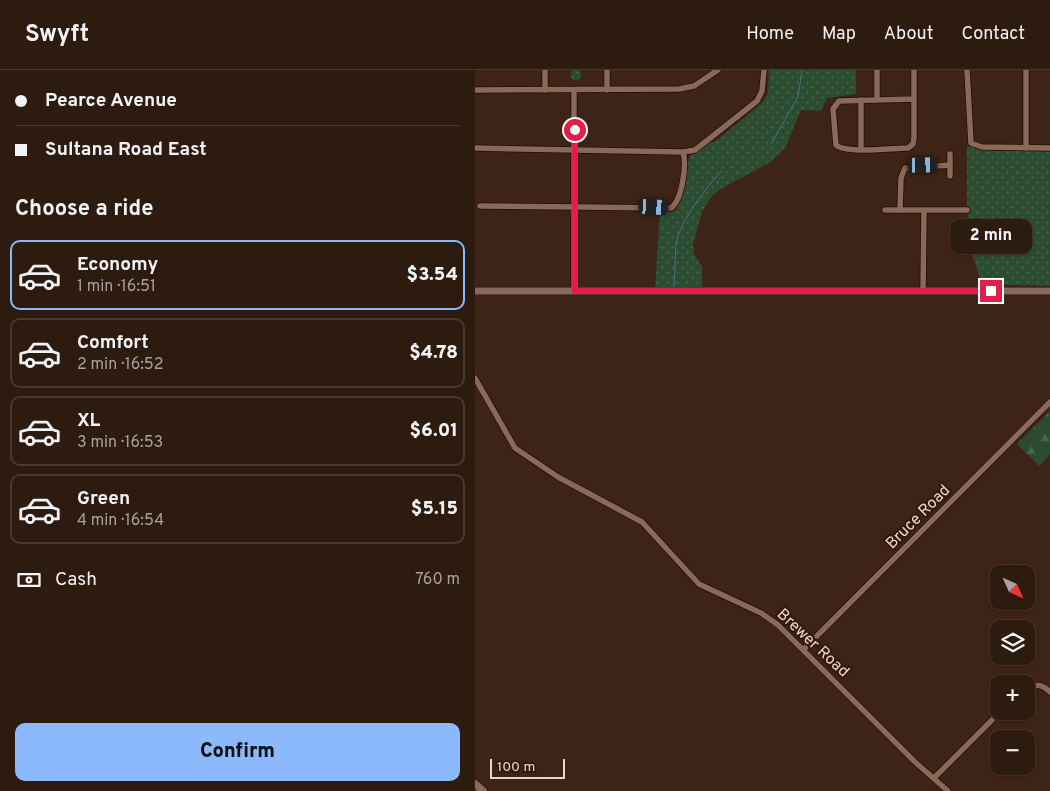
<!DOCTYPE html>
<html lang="en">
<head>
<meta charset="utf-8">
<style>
  body { margin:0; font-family:Overpass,sans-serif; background:#3a281e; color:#f1f3f6; height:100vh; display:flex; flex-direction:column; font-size:19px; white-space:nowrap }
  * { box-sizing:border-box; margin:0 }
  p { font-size:16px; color:#a7a19f }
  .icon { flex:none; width:28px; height:28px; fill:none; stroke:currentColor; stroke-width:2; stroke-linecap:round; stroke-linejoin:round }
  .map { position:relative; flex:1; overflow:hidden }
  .drawer { display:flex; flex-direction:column; background:#2e1b10; width:475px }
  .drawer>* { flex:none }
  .hud { display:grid; align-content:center; height:110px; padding:0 15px; background:#2e1b10 }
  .needle { width:32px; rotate:135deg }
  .buttons { position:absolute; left:515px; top:495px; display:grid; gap:10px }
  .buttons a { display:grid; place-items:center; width:45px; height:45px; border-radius:10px; background:#2e1b10; box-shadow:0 1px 4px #0004,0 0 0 1px #493930; font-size:25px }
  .scale { position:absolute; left:15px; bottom:12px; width:75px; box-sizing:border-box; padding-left:5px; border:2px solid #e9d7ce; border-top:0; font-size:14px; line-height:18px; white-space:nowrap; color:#e9d7ce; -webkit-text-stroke:4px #341a0d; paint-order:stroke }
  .end { position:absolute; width:22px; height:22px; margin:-11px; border:6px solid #e11d48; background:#fff; box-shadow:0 0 0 2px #fff }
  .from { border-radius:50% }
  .bubble { position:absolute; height:35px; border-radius:10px; background:#2e1b10; box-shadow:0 1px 4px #0004,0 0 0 1px #493930; font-size:16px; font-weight:800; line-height:35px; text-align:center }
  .car { position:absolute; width:15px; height:30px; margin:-15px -8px; border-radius:6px; box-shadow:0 0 4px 1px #0007; background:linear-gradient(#222 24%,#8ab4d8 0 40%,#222 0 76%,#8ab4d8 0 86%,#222 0) }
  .hud b { display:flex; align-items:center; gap:18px; height:48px; font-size:19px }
  .hud b+b { border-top:1px solid #493930 }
  .hud i { width:12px; height:12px; background:#f1f3f6 }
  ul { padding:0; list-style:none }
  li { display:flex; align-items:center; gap:15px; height:70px; margin:0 10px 8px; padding:0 5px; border:2px solid #493930; border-radius:10px }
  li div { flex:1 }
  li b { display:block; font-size:19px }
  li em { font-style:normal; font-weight:800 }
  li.active { border-color:#8cb9fc }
  li>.icon { width:45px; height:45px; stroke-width:1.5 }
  h2 { padding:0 15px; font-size:22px; line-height:60px }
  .pay { display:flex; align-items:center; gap:12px; height:55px; padding:0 15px; font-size:19px }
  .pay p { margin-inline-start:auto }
  .button { display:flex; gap:10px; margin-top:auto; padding:10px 15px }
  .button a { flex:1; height:58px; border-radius:10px; background:#8cb9fc; color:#111; font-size:20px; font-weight:800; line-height:58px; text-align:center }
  header { display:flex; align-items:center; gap:30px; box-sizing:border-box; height:70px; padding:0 25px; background:#2e1b10; border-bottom:1px solid #493930 }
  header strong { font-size:24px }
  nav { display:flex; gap:28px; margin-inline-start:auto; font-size:18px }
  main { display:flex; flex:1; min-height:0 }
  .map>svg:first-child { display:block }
  .grass { fill:url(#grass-dots) }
  .forest { fill:url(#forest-firs) }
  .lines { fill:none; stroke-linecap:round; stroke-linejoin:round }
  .stream { stroke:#457192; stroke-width:1 }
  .minor-casing { stroke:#240c02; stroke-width:7 }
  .tertiary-casing { stroke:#240c02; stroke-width:8 }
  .secondary-casing { stroke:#240c02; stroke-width:9 }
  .minor { stroke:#89695a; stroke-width:5.5 }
  .tertiary { stroke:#89695a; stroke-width:7 }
  .secondary { stroke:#89695a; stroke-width:8 }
  .route { stroke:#e11d48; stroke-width:6 }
  .labels { text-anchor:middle; stroke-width:4.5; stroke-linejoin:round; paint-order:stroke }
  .street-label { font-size:16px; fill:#e9d7ce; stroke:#341a0d }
</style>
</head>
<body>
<header>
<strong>Swyft</strong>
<nav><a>Home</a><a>Map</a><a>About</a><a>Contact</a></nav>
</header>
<main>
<section class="drawer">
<div class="hud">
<b><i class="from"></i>Pearce Avenue</b>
<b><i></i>Sultana Road East</b>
</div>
<h2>Choose a ride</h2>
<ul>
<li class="active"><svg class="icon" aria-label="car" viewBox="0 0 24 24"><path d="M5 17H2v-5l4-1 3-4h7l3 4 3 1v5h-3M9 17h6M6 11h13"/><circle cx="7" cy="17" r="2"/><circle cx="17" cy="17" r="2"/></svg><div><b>Economy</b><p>1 min · 16:51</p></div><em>$3.54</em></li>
<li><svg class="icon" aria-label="car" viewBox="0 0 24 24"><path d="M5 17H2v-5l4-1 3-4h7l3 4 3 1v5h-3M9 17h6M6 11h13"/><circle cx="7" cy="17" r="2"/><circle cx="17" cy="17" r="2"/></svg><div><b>Comfort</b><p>2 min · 16:52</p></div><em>$4.78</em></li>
<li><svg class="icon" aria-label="car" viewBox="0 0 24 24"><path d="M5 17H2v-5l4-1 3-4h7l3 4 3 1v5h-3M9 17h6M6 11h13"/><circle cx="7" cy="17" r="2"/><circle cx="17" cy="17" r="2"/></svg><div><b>XL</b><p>3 min · 16:53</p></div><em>$6.01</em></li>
<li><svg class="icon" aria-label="car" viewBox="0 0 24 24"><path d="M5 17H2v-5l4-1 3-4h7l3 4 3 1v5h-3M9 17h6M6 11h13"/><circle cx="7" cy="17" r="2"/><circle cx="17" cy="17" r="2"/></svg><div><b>Green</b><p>4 min · 16:54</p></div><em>$5.15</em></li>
</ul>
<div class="pay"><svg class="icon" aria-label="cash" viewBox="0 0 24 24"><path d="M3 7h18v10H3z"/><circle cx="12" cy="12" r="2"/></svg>Cash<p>760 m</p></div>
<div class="button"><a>Confirm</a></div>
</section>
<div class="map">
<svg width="575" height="721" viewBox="0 0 575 721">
  <defs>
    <pattern id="grass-dots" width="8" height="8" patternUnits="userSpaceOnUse" patternTransform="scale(1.25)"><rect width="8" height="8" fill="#2b4c31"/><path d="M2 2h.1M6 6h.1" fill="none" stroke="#4a654e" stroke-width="1.8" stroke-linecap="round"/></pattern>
    <pattern id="forest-firs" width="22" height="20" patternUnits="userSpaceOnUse" patternTransform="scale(1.25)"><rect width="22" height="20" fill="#2b4c31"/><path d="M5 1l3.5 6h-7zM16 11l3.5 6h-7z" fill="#4a654e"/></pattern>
  </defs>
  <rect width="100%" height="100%" fill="#3e2416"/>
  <g class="grass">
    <circle cx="101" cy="5" r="5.5"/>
    <path d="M294,0h87v24l-29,4 -6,13 -20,-1 -16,38 -13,13 -53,29 -8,7 -9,15 -9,33 1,9 8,13v23l-47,1 5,-80h14l3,-2 13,-54 20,-13h5l48,-40 5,-9z"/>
    <path d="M492,76l83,2v138l-68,-2 -10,-30 -5,-44z"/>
  </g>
  <path class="forest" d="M575,341v43l-11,12 -22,-22z"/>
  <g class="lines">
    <g class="stream">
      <path d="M296,74l27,-47 4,-27"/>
      <path d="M199,217c1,-14 1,-29 2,-43 2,-19 32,-60 46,-73"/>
    </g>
    <defs>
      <g id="minor">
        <path d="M492,0l4,73 11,4 68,1"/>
        <path d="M551,0v78"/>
        <path d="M0,20l204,-1 15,-3 24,-16"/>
        <path d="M70,20v-20"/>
        <path d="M132,20v-20"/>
        <path d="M99,21v200"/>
        <path d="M402,29v-29"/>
        <path d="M439,29l-75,2 -6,8 3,36c10,9 57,3 72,3l5,-4 1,-6v-68"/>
        <path d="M386,30v49"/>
        <path d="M0,78l208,4 12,-2 62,-49 5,-10 2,-21"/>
        <path d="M475,84v11"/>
        <path d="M5,136l191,2c11,-8 16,-43 12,-56"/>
        <path d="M410,140h82"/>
        <path d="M425,140l1,-32 4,-10 45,-3v11"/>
        <path d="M448,221l1,-80"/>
        <path d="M0,308l40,70 43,29 84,45 57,62 62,29 17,12 137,137 33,29"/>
        <path d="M329,579l246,-247"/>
        <path d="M551,618c10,-4 16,-4 24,4"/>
        <path d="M459,708l67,-67"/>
      </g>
      <path id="tertiary" d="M0,221h575"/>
      <path id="secondary" d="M0,714l8,7"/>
    </defs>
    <use href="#minor" class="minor-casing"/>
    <use href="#tertiary" class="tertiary-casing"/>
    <use href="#secondary" class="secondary-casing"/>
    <use href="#minor" class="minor"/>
    <use href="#tertiary" class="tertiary"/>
    <use href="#secondary" class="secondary"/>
  </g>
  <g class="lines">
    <path class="route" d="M100,60v161h416"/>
  </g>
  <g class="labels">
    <g class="street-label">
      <text transform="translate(442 446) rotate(-45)" y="6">Bruce Road</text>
      <text transform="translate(339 572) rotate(43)" y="6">Brewer Road</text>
    </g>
  </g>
</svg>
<div class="buttons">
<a><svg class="needle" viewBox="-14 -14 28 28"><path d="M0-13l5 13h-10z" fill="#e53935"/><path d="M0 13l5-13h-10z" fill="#a7a19f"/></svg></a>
<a><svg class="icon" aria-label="layers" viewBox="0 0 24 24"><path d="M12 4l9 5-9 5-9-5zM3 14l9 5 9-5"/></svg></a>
<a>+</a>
<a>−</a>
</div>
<div class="scale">100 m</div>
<i class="end from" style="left:100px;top:60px"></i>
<i class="end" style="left:516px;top:221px"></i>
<div class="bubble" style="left:475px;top:149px;width:82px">2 min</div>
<i class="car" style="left:448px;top:95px;rotate:89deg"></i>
<i class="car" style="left:179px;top:137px;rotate:93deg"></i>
</div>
</main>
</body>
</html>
